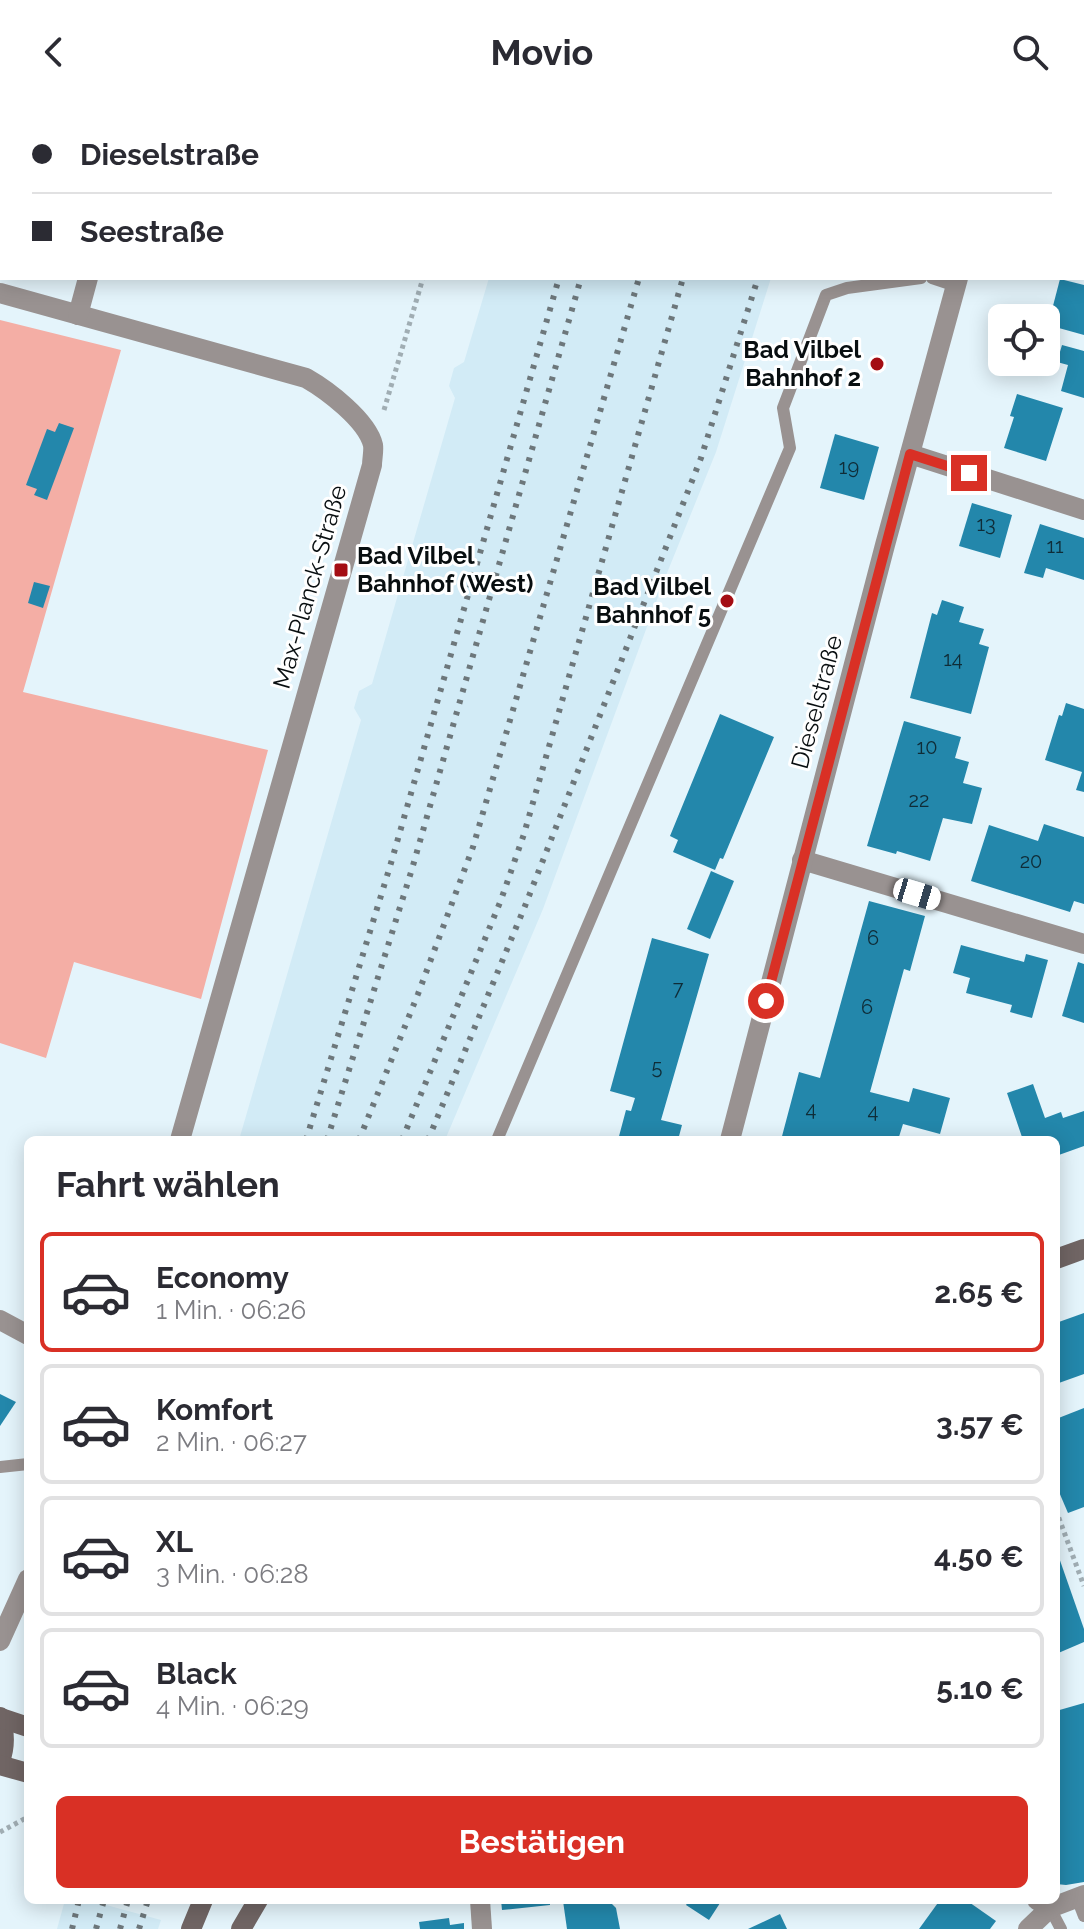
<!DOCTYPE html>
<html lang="de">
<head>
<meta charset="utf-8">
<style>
  body { margin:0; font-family:Raleway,sans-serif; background:#f7f7f7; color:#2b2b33; height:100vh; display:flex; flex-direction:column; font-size:30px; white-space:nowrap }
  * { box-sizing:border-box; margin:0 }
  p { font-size:26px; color:#7c7c81 }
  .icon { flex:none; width:44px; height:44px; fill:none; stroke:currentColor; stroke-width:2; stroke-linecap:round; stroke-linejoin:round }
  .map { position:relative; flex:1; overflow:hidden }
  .panel { position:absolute; left:24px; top:1032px; width:1036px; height:768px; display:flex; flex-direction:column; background:#fff; border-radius:12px; box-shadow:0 4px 20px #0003 }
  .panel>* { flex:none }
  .guide { position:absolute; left:0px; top:0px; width:1084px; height:176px; box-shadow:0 4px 20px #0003; display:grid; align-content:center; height:176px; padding:0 32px; background:#fff }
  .fabs { position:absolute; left:988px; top:200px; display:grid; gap:16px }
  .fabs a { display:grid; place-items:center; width:72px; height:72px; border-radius:12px; background:#fff; box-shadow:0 4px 20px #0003; font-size:40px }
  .end { position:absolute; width:36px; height:36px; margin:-18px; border:10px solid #d93025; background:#fff; box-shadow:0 0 0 4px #fff }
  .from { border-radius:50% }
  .car { position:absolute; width:24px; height:48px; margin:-24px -12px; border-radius:10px; box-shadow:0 0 6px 2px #0007; background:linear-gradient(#fff 24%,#345 0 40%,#fff 0 76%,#345 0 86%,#fff 0) }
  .guide b { display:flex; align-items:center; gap:28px; height:76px; font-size:30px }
  .guide b+b { border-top:2px solid #e1e1e2 }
  .guide i { width:20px; height:20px; background:#2b2b33 }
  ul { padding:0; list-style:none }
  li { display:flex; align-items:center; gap:24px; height:120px; margin:0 16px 12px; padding:0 16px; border:4px solid #e1e1e2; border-radius:12px }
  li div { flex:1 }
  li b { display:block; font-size:30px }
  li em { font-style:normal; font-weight:700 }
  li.on { border-color:#d93025 }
  li>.icon { width:72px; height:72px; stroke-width:1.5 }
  h2 { padding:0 32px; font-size:36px; line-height:96px }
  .cta { display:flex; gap:16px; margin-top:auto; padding:16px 32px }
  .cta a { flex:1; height:92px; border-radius:12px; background:#d93025; color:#fff; font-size:32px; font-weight:700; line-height:92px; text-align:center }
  header { display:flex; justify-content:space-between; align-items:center; height:104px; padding:0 32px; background:#fff; font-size:36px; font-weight:700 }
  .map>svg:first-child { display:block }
  .built { fill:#d2ebf6 }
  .green { fill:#f4aea5 }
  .building { fill:#2387ab }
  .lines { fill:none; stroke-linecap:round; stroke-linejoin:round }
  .path { stroke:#a0adb3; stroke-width:5; stroke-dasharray:4 4; stroke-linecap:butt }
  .lane { stroke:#999291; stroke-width:12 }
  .street { stroke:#999291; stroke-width:20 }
  .secondary { stroke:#706564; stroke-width:20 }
  .rail { stroke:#6d777b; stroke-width:6; stroke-dasharray:4 8; stroke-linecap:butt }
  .route { stroke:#d93025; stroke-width:10 }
  .poi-dot { fill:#a40d13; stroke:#fff; stroke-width:3 }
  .labels { text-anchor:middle; stroke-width:6; stroke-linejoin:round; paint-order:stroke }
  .number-label { font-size:20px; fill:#0f2c37 }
  .poi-label { font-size:24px; font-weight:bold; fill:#080e10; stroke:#fff; text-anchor:end }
  .street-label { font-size:24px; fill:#080e10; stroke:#fff }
</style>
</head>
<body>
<header><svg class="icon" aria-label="back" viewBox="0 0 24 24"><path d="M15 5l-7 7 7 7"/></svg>Movio<svg class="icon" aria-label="search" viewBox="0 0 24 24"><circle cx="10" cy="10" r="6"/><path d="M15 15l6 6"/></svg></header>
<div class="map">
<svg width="1084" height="1825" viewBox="0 0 1084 1825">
  <rect width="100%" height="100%" fill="#e4f4fb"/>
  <g class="built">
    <path d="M489,174h282l-55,174 -51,126 -122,331 -98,231h-206l122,-420 -7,-12 5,-17 13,-7 83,-286 -6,-12 5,-18 10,-6z"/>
    <path d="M65,1796h23l73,20 -3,9h-101z"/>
  </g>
  <path class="green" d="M0,216l121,30 -98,342 245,58 -67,249 -127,-37 -28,96 -46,-15z"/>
  <g class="building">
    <path d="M1060,175l24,6v50l-36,-10z"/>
    <path d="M1062,241l22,6v47l-23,-7 7,-26 -11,-3z"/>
    <path d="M1017,290l46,14 -17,53 -42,-13 10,-31 -4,-1z"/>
    <path d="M59,319l15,5 -27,72 -13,-5 3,-6 -11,-4 21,-56 8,3z"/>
    <path d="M835,330l44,13 -15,53 -44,-12z"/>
    <path d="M972,399l40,12 -12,43 -41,-12z"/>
    <path d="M1040,420l44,14v42l-38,-12 -3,10 -19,-5z"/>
    <path d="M34,478l16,4 -7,22 -15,-5z"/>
    <path d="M942,496l22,7 -5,15 25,7 -5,15 10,3 -18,67 -61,-16 22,-85 5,2z"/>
    <path d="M1066,599l18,6v83l-8,-2 6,-18 -37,-12 14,-45 3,1z"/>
    <path d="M720,610l54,23 -51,122 -3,-1 -5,12 -42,-18 5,-12 -8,-4z"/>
    <path d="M904,617l57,16 -6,21 14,4 -6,21 19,5 -10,36 -29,-6 -13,43 -33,-10 -1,3 -29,-8z"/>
    <path d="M1044,720l40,13v67l-10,-3 -4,11 -99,-31 18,-56 49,16z"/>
    <path d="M711,767l23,10 -24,58 -23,-10z"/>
    <path d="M869,797l56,15 -15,55 -6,-2 -34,123 39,10 4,-14 37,10 -10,36 -37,-10 -5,16h-117l18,-68 21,6z"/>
    <path d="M652,834l57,16 -48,166 21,5 -4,15h-60l8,-30 5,1 4,-13 -25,-7z"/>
    <path d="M961,841l63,17 2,-8 22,6 -16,58 -22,-6 2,-7 -46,-12 4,-15 -17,-5z"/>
    <path d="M1078,858l6,2v59l-22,-7z"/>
    <path d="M1033,980l12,34 16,-6 2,6 21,-7v35l-28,10v-16h-33l-16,-47z"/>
    <path d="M1084,1209v61l-28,10v-61z"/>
    <path d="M0,1290l16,8 -16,24z"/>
    <path d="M1084,1304v99l-16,6 -12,-28v-66z"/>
    <path d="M1056,1445l28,80v13l-28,12z"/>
    <path d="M1084,1599v179l-18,3 -10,-1v-173z"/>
    <path d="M501,1796h49v5l-48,5z"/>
    <path d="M608,1796l8,8 4,21h-53l-4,-28z"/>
    <path d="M689,1796h33l-13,20 -23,-15z"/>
    <path d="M940,1796h26l30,21 -6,8h-71z"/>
    <path d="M780,1810l7,15h-39z"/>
    <path d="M449,1814l1,7 14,-2v6h-44l-1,-7z"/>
  </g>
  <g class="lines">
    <g class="path">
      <path d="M568,0l7,2"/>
      <path d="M922,0v2"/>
      <path d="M477,2l1,-2"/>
      <path d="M583,2v-2"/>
      <path d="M829,2l1,-2"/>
      <path d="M1047,2l4,-2"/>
      <path d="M384,306l39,-132"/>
      <path d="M1056,1406l28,76"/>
      <path d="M0,1728l28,-15"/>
    </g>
    <g class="lane">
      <path d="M1082,33h2"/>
      <path d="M932,174l24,8"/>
      <path d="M497,1036l293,-692 -7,-40 43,-113 21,-7 74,-10"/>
      <path d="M0,1363l28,-3"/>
      <path d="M1077,1794l7,18"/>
      <path d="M1050,1804l11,21"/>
    </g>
    <g class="street">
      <path d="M137,2l1,-2"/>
      <path d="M1011,2l2,-2"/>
      <path d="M0,189l306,85c21,12 61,42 67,67 1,6 -1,14 -1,20l-192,675"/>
      <path d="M78,211l10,-37"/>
      <path d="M910,350l174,56"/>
      <path d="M802,756l282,84"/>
      <path d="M730,1036l155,-595 73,-267"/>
      <path d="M0,1216l28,15"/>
      <path d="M0,1537l28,-62"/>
      <path d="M480,1796l2,29"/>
      <path d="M1037,1796l13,8 34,-13"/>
      <path d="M1028,1825l22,-21"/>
    </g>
    <g class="secondary">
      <path d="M1056,1155l28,-10"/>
      <path d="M0,1613c5,15 6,28 0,44"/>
      <path d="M1,1614l27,9"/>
      <path d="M0,1661l28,8"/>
      <path d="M191,1825l12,-29"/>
      <path d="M241,1825l17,-29"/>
    </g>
    <g class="rail">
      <path d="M609,2v-2"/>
      <path d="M631,2v-2"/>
      <path d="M688,2l1,-2"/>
      <path d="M731,2l1,-2"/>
      <path d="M808,2l1,-2"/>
      <path d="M306,1036l85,-277 168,-585"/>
      <path d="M327,1036l85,-271 169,-591"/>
      <path d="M359,1036l59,-146 55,-147 166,-569"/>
      <path d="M402,1036l99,-240 23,-66 159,-556"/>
      <path d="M428,1036l97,-234 176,-448 57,-180"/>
      <path d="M72,1825l7,-29"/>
      <path d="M96,1825l8,-29"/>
      <path d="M120,1825l8,-29"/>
      <path d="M139,1825l9,-29"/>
    </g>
  </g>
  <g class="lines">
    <path class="route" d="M766,897l144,-547 59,19"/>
  </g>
  <g class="poi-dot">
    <circle cx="877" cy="260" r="8"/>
    <rect x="333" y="458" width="16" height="16" rx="4"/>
    <circle cx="727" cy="497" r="8"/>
  </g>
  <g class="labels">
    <g class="number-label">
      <text x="849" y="370">19</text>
      <text x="986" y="427">13</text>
      <text x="1055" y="449">11</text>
      <text x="953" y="562">14</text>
      <text x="927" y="650">10</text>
      <text x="919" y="703">22</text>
      <text x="1031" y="764">20</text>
      <text x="873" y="841">6</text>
      <text x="678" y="891">7</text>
      <text x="867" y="910">6</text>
      <text x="657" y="970">5</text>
      <text x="811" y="1012">4</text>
      <text x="873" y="1014">4</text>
    </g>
    <g class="poi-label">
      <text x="861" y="254">Bad Vilbel<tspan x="861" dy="28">Bahnhof 2</tspan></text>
      <text x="357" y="460" text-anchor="start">Bad Vilbel<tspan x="357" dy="28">Bahnhof (West)</tspan></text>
      <text x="711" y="491">Bad Vilbel<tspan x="711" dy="28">Bahnhof 5</tspan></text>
    </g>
    <g class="street-label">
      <text transform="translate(310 483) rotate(-74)" y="8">Max-Planck-Straße</text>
      <text transform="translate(817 598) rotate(-75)" y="8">Dieselstraße</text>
    </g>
  </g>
</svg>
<div class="fabs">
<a><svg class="icon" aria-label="locate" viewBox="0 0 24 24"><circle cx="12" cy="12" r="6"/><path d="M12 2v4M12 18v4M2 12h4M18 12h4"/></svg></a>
</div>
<i class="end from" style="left:766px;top:897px"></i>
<i class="end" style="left:969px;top:369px"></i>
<i class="car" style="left:917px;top:790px;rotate:107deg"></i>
<div class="guide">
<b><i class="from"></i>Dieselstraße</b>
<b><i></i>Seestraße</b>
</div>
<section class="panel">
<h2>Fahrt wählen</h2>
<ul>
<li class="on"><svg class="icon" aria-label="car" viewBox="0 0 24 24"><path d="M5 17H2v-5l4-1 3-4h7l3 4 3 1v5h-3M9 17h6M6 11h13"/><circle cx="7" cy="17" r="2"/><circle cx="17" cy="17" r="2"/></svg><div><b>Economy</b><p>1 Min. · 06:26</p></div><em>2.65 €</em></li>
<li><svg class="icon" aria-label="car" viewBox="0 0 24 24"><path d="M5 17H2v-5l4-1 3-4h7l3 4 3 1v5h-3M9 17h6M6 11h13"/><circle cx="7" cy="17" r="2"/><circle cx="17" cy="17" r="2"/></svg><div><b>Komfort</b><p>2 Min. · 06:27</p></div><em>3.57 €</em></li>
<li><svg class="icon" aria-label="car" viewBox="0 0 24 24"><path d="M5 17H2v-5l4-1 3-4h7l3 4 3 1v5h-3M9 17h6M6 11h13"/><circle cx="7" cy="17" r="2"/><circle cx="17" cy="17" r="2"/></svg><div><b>XL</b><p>3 Min. · 06:28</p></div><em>4.50 €</em></li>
<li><svg class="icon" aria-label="car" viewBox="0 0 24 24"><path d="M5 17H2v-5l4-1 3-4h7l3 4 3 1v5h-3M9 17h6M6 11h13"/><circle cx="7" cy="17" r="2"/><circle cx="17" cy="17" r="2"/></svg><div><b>Black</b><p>4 Min. · 06:29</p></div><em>5.10 €</em></li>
</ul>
<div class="cta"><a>Bestätigen</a></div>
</section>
</div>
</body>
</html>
